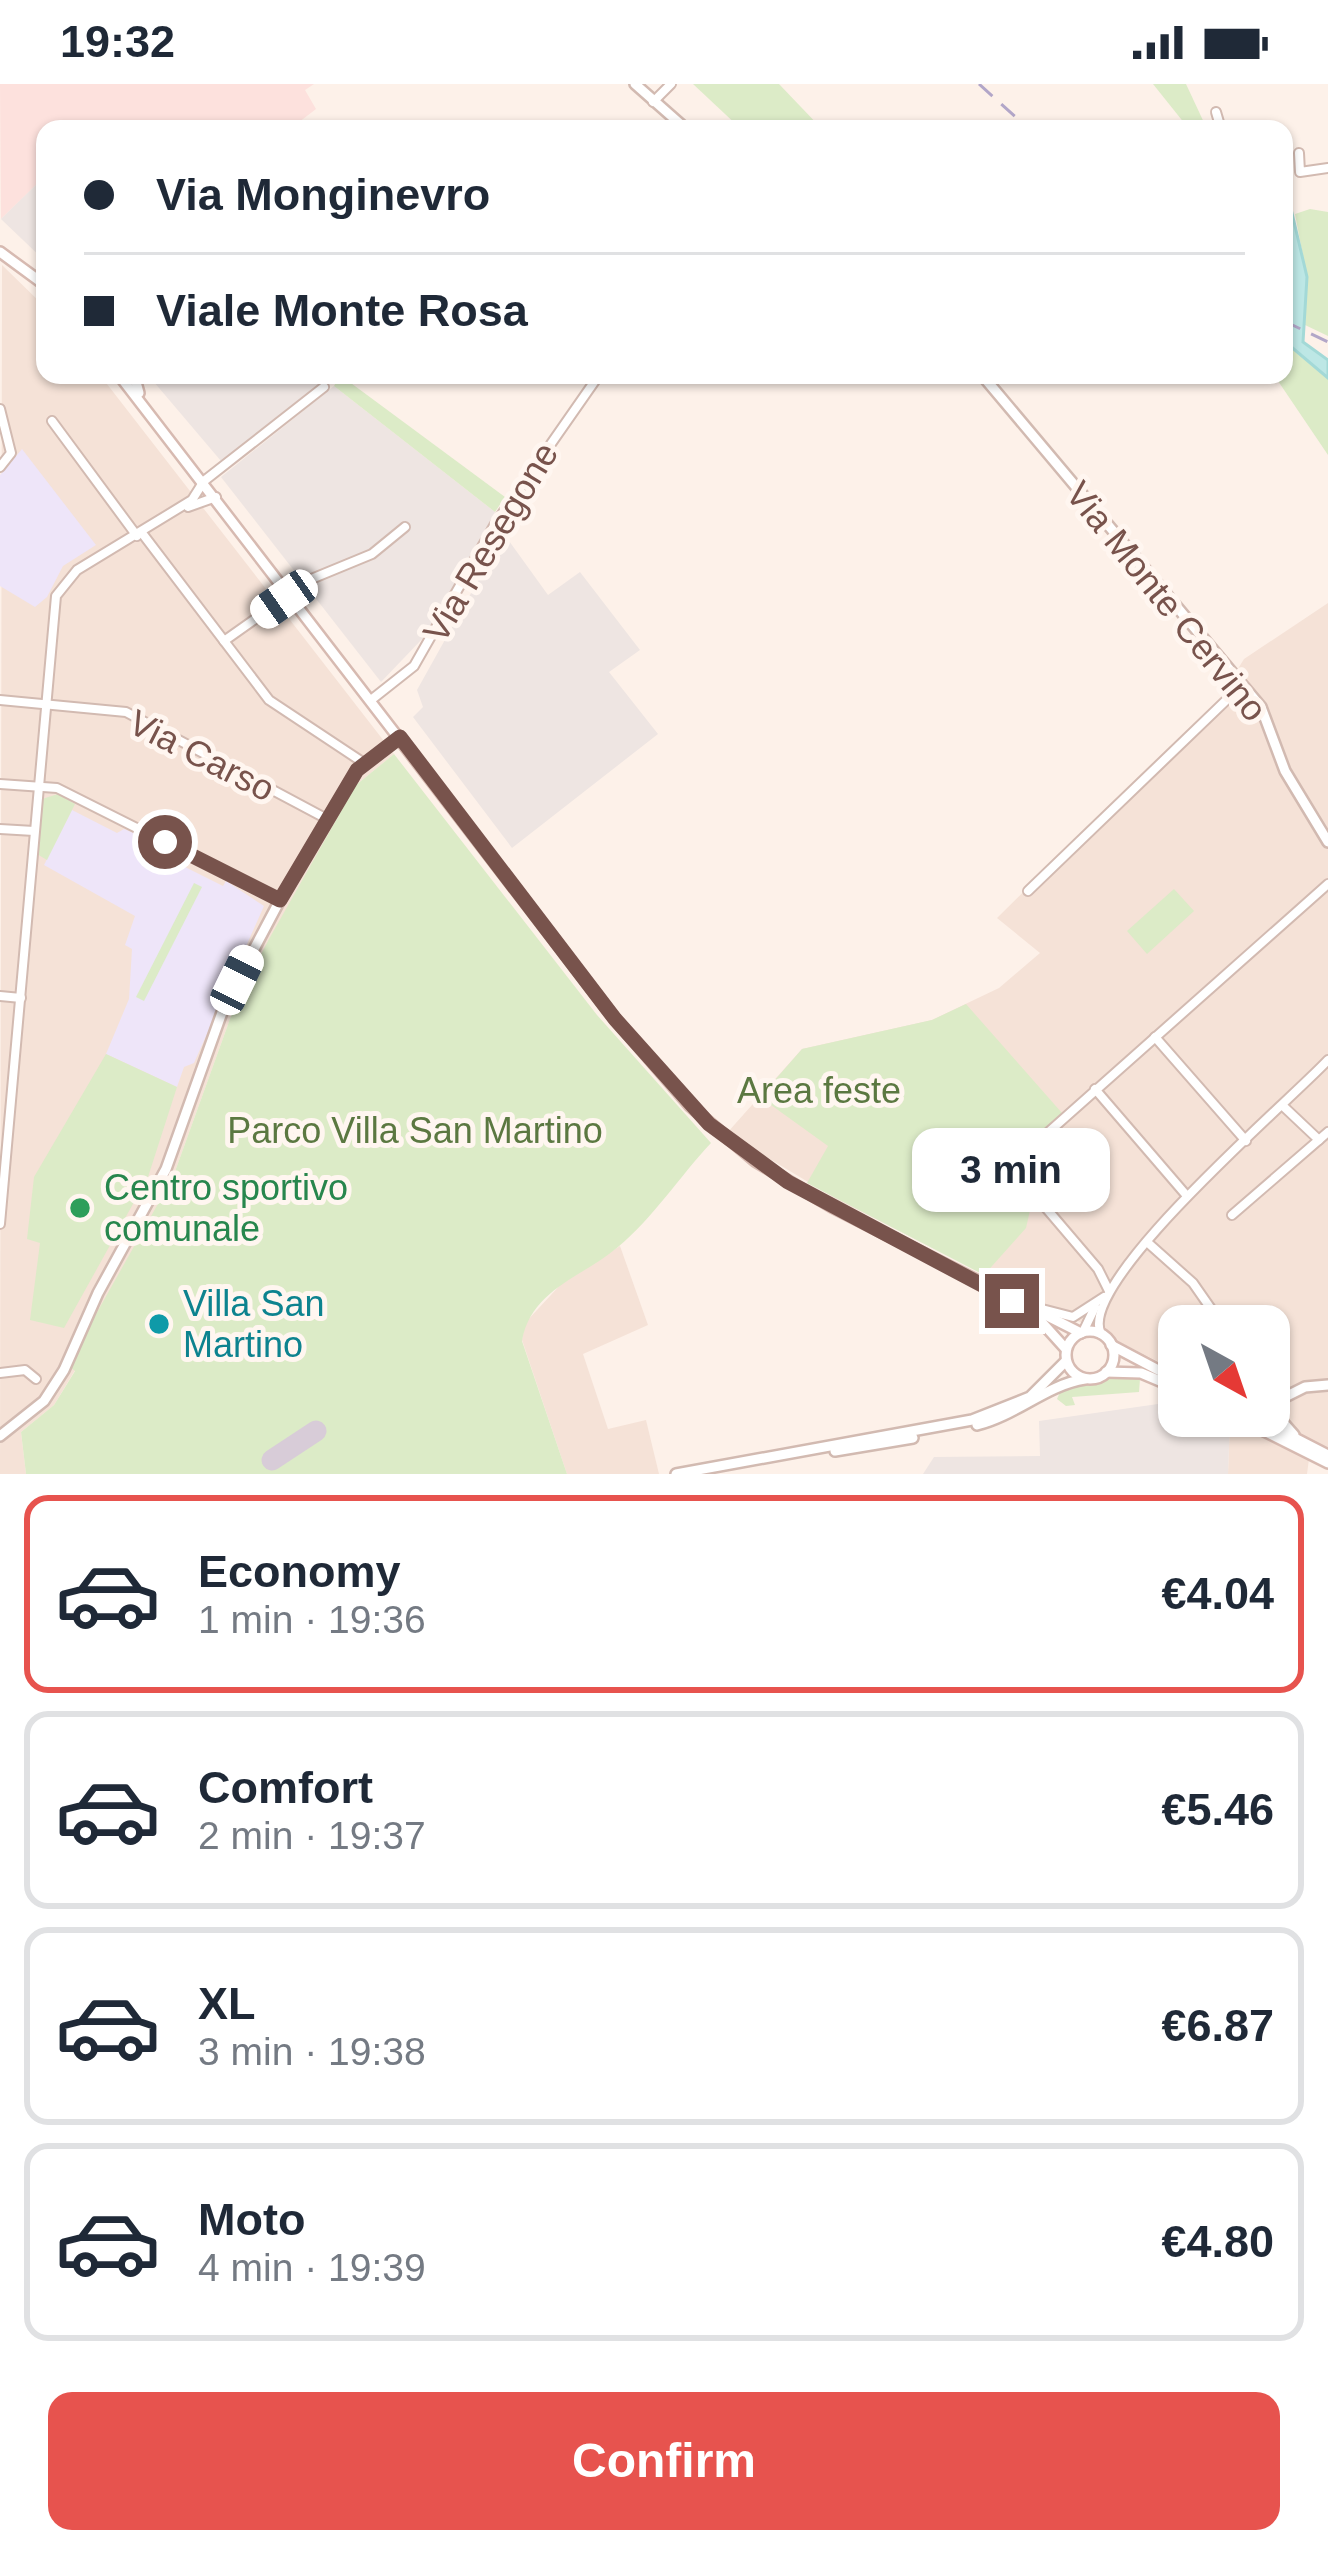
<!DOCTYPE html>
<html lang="en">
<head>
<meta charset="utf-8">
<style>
  body { margin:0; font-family:Arial,sans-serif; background:#f6f6f7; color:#1f2937; height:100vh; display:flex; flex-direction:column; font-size:45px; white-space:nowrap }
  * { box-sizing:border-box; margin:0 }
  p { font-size:39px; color:#747a83 }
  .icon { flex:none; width:66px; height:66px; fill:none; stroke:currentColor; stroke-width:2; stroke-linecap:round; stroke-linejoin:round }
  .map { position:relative; height:1390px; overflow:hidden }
  .side { display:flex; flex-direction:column; background:#fff; flex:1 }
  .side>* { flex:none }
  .guide { position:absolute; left:36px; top:36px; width:1257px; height:264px; border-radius:24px; box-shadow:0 3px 9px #0004; display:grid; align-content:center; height:264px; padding:0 48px; background:#fff }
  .needle { width:78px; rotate:140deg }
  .controls { position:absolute; left:1158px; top:1221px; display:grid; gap:24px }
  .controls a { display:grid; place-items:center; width:132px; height:132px; border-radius:24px; background:#fff; box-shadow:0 3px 9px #0004; font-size:60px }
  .end { position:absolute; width:54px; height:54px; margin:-27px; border:15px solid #78534c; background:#fff; box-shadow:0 0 0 6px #fff }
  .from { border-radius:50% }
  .bubble { position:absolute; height:84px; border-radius:24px; background:#fff; box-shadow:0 3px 9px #0004; font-size:39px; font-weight:600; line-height:84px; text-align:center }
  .car { position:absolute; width:36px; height:72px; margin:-36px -18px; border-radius:15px; box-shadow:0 0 9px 3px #0007; background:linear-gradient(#fff 24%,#345 0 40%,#fff 0 76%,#345 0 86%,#fff 0) }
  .guide b { display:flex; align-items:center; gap:42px; height:114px; font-size:45px }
  .guide b+b { border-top:3px solid #e0e1e3 }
  .guide i { width:30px; height:30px; background:#1f2937 }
  ul { padding:21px 0 0; list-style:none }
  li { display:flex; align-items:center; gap:36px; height:198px; margin:0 24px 18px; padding:0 24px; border:6px solid #e0e1e3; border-radius:24px }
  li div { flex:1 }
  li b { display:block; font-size:45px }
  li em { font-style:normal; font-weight:600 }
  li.on { border-color:#e7534e }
  li>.icon { width:108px; height:108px; stroke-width:1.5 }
  .cta { display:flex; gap:24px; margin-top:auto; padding:24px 48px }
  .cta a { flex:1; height:138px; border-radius:24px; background:#e7534e; color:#fff; font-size:48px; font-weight:600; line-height:138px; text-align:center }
  .status { display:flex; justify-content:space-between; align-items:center; height:84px; padding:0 60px; background:#fff; direction:ltr }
  .status svg { height:33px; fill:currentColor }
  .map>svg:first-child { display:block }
  .residential { fill:#f5e2d7 }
  .commercial { fill:#fde1dd }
  .industrial { fill:#eee5e2 }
  .education { fill:#eee5f9 }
  .green { fill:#dcebc7 }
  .water { fill:#bde7e5; stroke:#a3d9d7; stroke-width:3 }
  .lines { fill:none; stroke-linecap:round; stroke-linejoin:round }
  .taxiway { stroke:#d8ccd8; stroke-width:21 }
  .minor-casing { stroke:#d2bab1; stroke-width:12 }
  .tertiary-casing { stroke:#d2bab1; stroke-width:14 }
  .secondary-casing { stroke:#d7bab1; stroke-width:14 }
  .minor { stroke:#fff; stroke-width:8 }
  .tertiary { stroke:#fff; stroke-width:9 }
  .secondary { stroke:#fff; stroke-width:9 }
  .rail { stroke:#b2a6c8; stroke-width:3; stroke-dasharray:18 12; stroke-linecap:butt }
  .route { stroke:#78534c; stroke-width:15 }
  .leisure-dot { fill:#2e9e5b; stroke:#fff6f0; stroke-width:4.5 }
  .culture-dot { fill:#0f9aa8; stroke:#fff6f0; stroke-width:4.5 }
  .labels { text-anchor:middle; stroke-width:10; stroke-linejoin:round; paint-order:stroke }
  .street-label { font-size:36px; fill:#78534c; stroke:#fff6f0 }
  .park-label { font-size:36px; fill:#5b7841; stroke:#fff6f0 }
  .leisure-label { font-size:36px; fill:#27864d; stroke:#fff6f0; text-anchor:start }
  .culture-label { font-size:36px; fill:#0d838f; stroke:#fff6f0; text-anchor:start }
</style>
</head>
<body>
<div class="status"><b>19:32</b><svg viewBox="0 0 49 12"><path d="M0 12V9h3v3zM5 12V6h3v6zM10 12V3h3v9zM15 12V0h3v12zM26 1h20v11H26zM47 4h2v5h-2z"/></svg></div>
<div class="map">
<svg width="1328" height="1390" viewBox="0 0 1328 1390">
  <rect width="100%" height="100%" fill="#fdf1e9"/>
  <g class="residential">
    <path d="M2,181l43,42v68h55l294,379 -38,31 -121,220 -62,172 -96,190 -23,38 -33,27 5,42h-26z"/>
    <path d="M1328,519v847l-63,-34 4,-90h-90v46l-341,-172 -111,-67 75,-84 130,-29 67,-32 41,-35 -43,-35 237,-233 -3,-5 13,-21z"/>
    <path d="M620,1162l28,79 -65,29 25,75 38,-9 13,54h-92l-45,-134 3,-17 38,-41z"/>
    <path d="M1230,1336l79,39 -2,15h-79z"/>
  </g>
  <path class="commercial" d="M0,0h314l-9,6 11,19 -26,20h-245v47l-44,43z"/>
  <g class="industrial">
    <path d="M45,92v85l-44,-42z"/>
    <path d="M148,291h171l5,6 -50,46 -53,34z"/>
    <path d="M334,302l161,126 -70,124 -44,46 -160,-205z"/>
    <path d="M504,450l44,61 32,-23 60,78 -31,22 49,62 -146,114 -99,-131 10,-10 -6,-17z"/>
    <path d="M1179,1317v15l51,4 -2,54h-305l11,-17 106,-1 -1,-35z"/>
  </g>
  <g class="education">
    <path d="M22,365l74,96 -33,21 -16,31 -12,10 -35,-21v-111z"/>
    <path d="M72,726l45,23 7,-4 24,10 18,11 -3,6 60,30 3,-5 38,25 -70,157 -10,4 -7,20 -71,-33 23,-55 3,-50 -7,-4 10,-29 -91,-51z"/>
  </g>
  <g class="green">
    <path d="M693,0h86l43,45h-81z"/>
    <path d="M1153,0h33l21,45h-18z"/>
    <path d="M1310,125l18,3v124l-23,-11 2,-48 -12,-63z"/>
    <path d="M1284,242l5,19 39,33v77l-54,-80h10z"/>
    <path d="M340,291l165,122 -10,15 -161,-126z"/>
    <path d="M394,670l203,261 114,128c-31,33 -58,75 -93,104 -35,30 -87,42 -96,94l45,133h-541l-5,-42 33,-27 21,-34 -5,-4 7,-19 96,-171 62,-172 34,-66 87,-154z"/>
    <path d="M58,710l17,10 -28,56 -10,-6 5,-55z"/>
    <path d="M194,799l8,4 -58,114 -8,-4z"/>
    <path d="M1174,805l20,22 -47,43 -20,-23z"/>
    <path d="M966,920l96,109 -31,28 -5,-4 -17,29 22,40 -5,22 -42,47 -177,-92 21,-37 -68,-49 42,-48 130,-29z"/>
    <path d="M106,970l71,33 -29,90 -84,151 -34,-8 10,-77 -13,-4 7,-62z"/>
    <path d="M1118,1291l22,4 -1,13 -67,5 3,8 -9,1 -9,-7 4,-9c19,-8 38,-7 57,-15z"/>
  </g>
  <path class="water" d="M1284,95l23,98 -4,65 25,18v18l-39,-33z"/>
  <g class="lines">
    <path class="taxiway" d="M272,1376l44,-29"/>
    <defs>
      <g id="minor">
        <path d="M653,18l18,-18"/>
        <path d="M1216,28l5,17"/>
        <path d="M1299,69l1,19 28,-4"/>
        <path d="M0,325l11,44 -11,14"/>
        <path d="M52,337l85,115"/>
        <path d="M188,423l28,-10"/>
        <path d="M142,449l127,167 95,63"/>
        <path d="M287,505l85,-35 33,-27"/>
        <path d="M224,557l65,-46"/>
        <path d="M0,616l126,12 201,107"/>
        <path d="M371,616l43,-34 81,-142 104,-149"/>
        <path d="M0,700l57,4 223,112"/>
        <path d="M0,745l34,2"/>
        <path d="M1028,807l214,-206"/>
        <path d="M0,912l21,2"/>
        <path d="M1155,953l91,104"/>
        <path d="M1095,1005l92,107"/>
        <path d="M1283,1022l36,34"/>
        <path d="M1232,1131l96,-83"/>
        <path d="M0,1140l56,-628 21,-26 115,-70 12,-19 120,-94"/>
        <path d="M1147,1158l46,41 30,43"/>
        <path d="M1109,1207l-11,-22 -75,-88 2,-28 303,-269"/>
        <path d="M1042,1225l31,8 31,-20"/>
        <path d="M1083,1248l12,-25"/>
        <path d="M1101,1250c-26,-51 189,-233 227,-274"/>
        <path d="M1269,1272l16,40"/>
        <path d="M0,1289l25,-3 11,9"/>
      </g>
      <g id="tertiary">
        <path d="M635,0l51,45"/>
        <path d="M982,291l279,332 24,64 43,71"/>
        <path d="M1283,1315l-4,19 15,17"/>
        <path d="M1269,1321l36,-18 23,-2"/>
        <path d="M977,1341c40,-10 69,-40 108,-46"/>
        <path d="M0,1352l44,-35 20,-31 34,-77 68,-124 59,-165 55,-104 77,-130 43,-33"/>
        <path d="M835,1367l78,-13"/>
        <path d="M676,1390l296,-54 58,-23 36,-36"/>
      </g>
      <g id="secondary">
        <path d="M0,168l45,33"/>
        <path d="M119,291l496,644 75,87 65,55 77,46 249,126"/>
        <path d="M134,291l5,18"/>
        <path d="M1037,1233l28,31"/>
        <circle cx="1090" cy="1271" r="24"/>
        <path d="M1111,1261l68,36"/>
        <path d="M1106,1288l35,1 38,16"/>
        <path d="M1234,1332l94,47"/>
        <path d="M1252,1332l76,39"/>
      </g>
    </defs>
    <use href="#minor" class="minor-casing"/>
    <use href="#tertiary" class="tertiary-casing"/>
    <use href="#secondary" class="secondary-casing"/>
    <use href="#minor" class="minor"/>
    <use href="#tertiary" class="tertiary"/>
    <use href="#secondary" class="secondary"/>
    <g class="rail">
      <path d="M979,0l50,45"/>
      <path d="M1284,237l44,21"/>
    </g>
  </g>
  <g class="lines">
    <path class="route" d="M165,758l115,58 77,-130 43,-33 215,282 94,105 79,58 224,119"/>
  </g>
  <circle class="leisure-dot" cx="80" cy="1124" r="12"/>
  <circle class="culture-dot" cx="159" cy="1240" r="12"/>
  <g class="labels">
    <g class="street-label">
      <text transform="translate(490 458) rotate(-59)" y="13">Via Resegone</text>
      <text transform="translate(1167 517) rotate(51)" y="13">Via Monte Cervino</text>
      <text transform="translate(202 671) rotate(27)" y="13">Via Carso</text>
    </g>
    <g class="park-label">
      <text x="819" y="1019">Area feste</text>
      <text x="415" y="1059">Parco Villa San Martino</text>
    </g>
    <g class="leisure-label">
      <text x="104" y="1116">Centro sportivo<tspan x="104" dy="41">comunale</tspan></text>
    </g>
    <g class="culture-label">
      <text x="183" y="1232">Villa San<tspan x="183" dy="41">Martino</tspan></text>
    </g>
  </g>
</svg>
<div class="controls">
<a><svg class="needle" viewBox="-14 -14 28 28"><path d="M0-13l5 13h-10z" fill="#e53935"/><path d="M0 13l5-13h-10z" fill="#747a83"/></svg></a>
</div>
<i class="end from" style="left:165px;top:758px"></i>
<i class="end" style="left:1012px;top:1217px"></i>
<div class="bubble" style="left:912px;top:1044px;width:198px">3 min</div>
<i class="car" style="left:284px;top:515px;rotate:235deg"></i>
<i class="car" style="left:237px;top:896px;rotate:26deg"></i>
<div class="guide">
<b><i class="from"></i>Via Monginevro</b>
<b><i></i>Viale Monte Rosa</b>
</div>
</div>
<section class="side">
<ul>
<li class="on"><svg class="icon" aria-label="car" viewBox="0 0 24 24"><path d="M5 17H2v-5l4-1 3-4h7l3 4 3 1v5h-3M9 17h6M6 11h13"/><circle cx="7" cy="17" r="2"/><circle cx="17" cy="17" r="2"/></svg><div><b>Economy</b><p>1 min · 19:36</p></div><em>€4.04</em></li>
<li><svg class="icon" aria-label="car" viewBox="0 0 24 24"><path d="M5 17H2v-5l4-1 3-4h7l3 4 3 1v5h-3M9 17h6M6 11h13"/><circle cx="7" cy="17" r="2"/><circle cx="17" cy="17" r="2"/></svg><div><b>Comfort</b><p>2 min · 19:37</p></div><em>€5.46</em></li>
<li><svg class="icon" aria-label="car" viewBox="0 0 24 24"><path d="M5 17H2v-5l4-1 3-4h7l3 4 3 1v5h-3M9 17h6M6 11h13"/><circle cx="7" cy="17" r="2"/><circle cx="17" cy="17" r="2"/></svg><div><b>XL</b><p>3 min · 19:38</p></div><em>€6.87</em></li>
<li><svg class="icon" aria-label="car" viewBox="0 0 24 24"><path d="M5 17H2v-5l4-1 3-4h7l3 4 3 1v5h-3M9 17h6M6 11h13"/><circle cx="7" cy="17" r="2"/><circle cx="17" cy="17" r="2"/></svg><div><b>Moto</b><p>4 min · 19:39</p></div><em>€4.80</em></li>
</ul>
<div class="cta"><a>Confirm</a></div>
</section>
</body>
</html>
